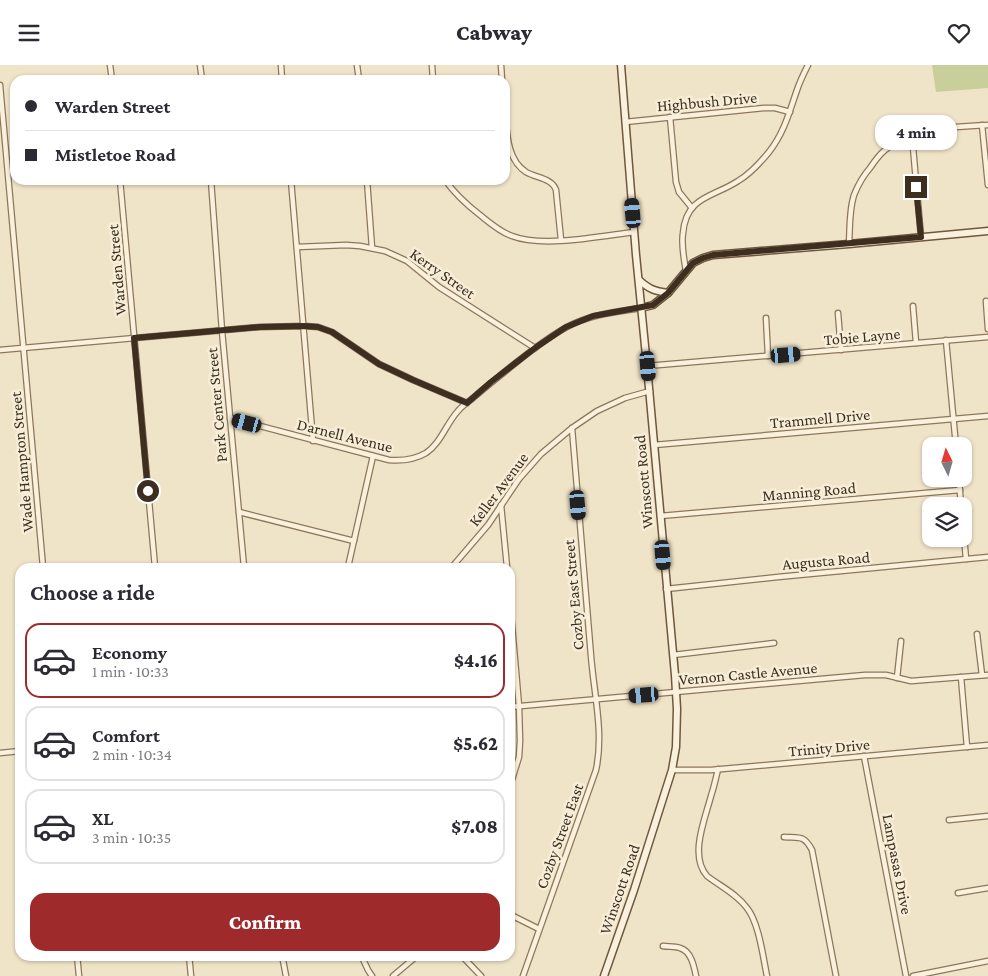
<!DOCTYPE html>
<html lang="en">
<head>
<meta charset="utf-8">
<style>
  body { margin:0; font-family:"Crimson Pro",serif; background:#f7f7f7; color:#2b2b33; height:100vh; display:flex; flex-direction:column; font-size:19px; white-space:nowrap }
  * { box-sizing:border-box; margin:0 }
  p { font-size:16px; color:#7c7c81 }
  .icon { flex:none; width:28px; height:28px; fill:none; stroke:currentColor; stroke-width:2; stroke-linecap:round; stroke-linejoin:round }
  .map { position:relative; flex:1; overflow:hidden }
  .panel { position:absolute; left:15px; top:498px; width:500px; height:398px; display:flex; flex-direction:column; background:#fff; border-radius:15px; box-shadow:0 1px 4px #0004 }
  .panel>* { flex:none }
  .guide { position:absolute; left:10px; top:10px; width:500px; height:110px; border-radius:15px; box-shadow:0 1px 4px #0004; display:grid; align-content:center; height:110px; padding:0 15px; background:#fff }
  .needle { width:32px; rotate:355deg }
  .buttons { position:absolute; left:922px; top:372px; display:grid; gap:10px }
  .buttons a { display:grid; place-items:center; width:50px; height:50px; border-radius:10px; background:#fff; box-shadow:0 1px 4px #0004; font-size:25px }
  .end { position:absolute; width:22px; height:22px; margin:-11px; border:6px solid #3d2e20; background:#fff; box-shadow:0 0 0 2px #fff }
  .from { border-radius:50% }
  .bubble { position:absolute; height:35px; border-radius:15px; background:#fff; box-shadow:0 1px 4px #0004; font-size:16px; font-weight:800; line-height:35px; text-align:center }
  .car { position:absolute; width:15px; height:30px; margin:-15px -8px; border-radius:6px; box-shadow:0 0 4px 1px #0007; background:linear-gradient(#222 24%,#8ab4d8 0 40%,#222 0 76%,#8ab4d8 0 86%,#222 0) }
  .guide b { display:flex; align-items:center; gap:18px; height:48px; font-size:19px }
  .guide b+b { border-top:1px solid #e1e1e2 }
  .guide i { width:12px; height:12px; background:#2b2b33 }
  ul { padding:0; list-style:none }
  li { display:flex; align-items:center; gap:15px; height:75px; margin:0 10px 8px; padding:0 5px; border:2px solid #e1e1e2; border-radius:15px }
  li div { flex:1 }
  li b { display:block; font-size:19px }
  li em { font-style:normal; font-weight:800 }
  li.current { border-color:#9e2a2b }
  li>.icon { width:45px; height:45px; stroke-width:1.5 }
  h2 { padding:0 15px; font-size:22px; line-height:60px }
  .cta { display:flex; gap:10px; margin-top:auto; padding:10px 15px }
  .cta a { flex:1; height:58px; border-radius:15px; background:#9e2a2b; color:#fff; font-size:20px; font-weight:800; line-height:58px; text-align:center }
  header { display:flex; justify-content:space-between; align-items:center; height:65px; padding:0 15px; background:#fff; font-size:22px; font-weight:800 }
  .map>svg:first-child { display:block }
  .green { fill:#c9cf9b }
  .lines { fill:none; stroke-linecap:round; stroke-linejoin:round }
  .street-casing { stroke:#8d765c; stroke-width:7 }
  .secondary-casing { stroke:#6f573f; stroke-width:9 }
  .street { stroke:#faf1dc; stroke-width:4.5 }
  .secondary { stroke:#faf1dc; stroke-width:6 }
  .route { stroke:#3d2e20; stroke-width:6 }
  .labels { text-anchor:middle; stroke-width:5; stroke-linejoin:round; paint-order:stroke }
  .street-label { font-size:16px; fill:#3d2e20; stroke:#f7eed8 }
</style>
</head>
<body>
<header><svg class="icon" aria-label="menu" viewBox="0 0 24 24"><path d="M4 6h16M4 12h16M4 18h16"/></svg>Cabway<svg class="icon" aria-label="heart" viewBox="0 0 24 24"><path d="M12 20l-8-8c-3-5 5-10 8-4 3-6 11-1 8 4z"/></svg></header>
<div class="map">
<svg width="988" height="911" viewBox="0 0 988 911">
  <rect width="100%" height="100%" fill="#f0e4c8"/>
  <path class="green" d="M932,0h56v23l-52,4z"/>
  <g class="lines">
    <defs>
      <g id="street">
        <path d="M110,0l2,15"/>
        <path d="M200,0l2,15"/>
        <path d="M281,0l1,15"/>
        <path d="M357,0l2,15"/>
        <path d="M432,0l1,15"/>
        <path d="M501,0l1,15"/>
        <path d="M0,20l43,482"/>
        <path d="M505,48c2,20 2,47 21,59 10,6 26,6 30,18l5,50"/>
        <path d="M670,52l6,65 3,10 13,16"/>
        <path d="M625,57l139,-14h11l15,4"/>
        <path d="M982,60l6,60"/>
        <path d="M912,71l9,101"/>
        <path d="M120,115l35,387"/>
        <path d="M211,115l11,151 22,236"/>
        <path d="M291,115l22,261"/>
        <path d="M367,115l5,68"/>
        <path d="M445,115c10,14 22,25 35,35 10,8 20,17 32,21 31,12 90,0 122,-4"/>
        <path d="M849,179c1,-16 0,-34 5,-49 4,-10 9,-19 16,-27 4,-6 9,-13 15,-18 28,-23 68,-23 103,-25"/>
        <path d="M297,182l49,-2 14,1 25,5 22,10 32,26 96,61"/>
        <path d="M686,206c-2,-12 -5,-26 -3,-38 3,-37 31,-36 55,-52 12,-7 22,-18 31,-29 15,-19 20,-39 28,-62 3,-9 7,-17 11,-25"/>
        <path d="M986,236l2,28"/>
        <path d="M913,241l3,37"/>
        <path d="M838,248l3,37"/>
        <path d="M766,253l2,38"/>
        <path d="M946,275l10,106"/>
        <path d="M0,285l260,-23 44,-1 14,1 14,5 47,32 34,16 54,23"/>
        <path d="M647,301l341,-29"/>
        <path d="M230,353l159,42c12,1 25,0 37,-7 15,-10 20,-29 32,-42 4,-5 10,-9 15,-13 11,-10 23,-19 35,-29 19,-15 38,-31 59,-42 24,-13 49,-15 74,-19"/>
        <path d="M654,380l334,-29"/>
        <path d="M959,414l2,27"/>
        <path d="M501,440l6,62"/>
        <path d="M239,447l115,29"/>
        <path d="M660,451l300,-26"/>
        <path d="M964,471l2,23"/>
        <path d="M348,502l25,-111"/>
        <path d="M452,502l36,-42 31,-46 22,-25 31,-26 25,-17 28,-13 25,-7"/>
        <path d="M666,524l112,-12 210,-20"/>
        <path d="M510,537l9,104 1,35 -1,16 -9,29"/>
        <path d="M977,569l5,41"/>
        <path d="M673,590l101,-12"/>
        <path d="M961,612l6,70"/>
        <path d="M897,613l4,-37"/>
        <path d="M510,642l355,-32h21l25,6 77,-6"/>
        <path d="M0,688l20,-2"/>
        <path d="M864,691l42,220"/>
        <path d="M718,704c-2,9 -4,18 -7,27 -6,23 -22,60 -4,80 13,10 30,18 40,32 12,15 16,49 20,68"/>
        <path d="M672,705h39l277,-25"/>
        <path d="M949,755l39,-4"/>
        <path d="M784,772c16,1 20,-2 28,13l24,126"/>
        <path d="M958,828l30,-5"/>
        <path d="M510,847l3,4 26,13"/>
        <path d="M663,881c5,1 11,0 17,2 11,3 14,18 16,28"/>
        <path d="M77,890l2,21"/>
        <path d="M189,890l2,21"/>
        <path d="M282,890l4,21"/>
        <path d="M361,890l7,15 4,6"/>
        <path d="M461,890l20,21"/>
        <path d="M393,911l25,-21"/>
        <path d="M523,911l73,-206c8,-37 -2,-76 -5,-114 -6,-76 -13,-152 -19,-228"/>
        <path d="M913,911l75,-15"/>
      </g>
      <g id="secondary">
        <path d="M639,215c10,9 15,11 29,13"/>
        <path d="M641,243l12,-3 15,-12 25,-30 10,-5 10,-3 136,-11 139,-13"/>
        <path d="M604,911l30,-86 38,-120 4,-23 1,-38 -2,-34 -28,-309 -11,-111 -15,-190"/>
      </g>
    </defs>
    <use href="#street" class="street-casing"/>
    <use href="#secondary" class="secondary-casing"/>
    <use href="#street" class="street"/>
    <use href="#secondary" class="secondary"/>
  </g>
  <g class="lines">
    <path class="route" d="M148,426l-14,-153 126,-11 44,-1 14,1 14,5 47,32 34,16 54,23 24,-21 44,-34 31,-21 27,-11 60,-11 15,-12 25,-30 10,-5 10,-3 208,-18 -5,-50"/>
  </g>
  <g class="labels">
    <g class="street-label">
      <text transform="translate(707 36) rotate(-5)" y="6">Highbush Drive</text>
      <text transform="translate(116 205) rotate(-95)" y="6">Warden Street</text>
      <text transform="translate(443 208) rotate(35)" y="6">Kerry Street</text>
      <text transform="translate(862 271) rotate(-5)" y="6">Tobie Layne</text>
      <text transform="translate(216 340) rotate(-95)" y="6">Park Center Street</text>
      <text transform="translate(820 353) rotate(-5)" y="6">Trammell Drive</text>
      <text transform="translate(345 370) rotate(14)" y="6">Darnell Avenue</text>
      <text transform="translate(21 397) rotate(-95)" y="6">Wade Hampton Street</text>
      <text transform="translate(643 417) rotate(-95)" y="6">Winscott Road</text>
      <text transform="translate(498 424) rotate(-53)" y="6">Keller Avenue</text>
      <text transform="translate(809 426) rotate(-5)" y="6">Manning Road</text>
      <text transform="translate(826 495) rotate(-5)" y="6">Augusta Road</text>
      <text transform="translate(573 530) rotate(-95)" y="6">Cozby East Street</text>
      <text transform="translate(748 608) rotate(-5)" y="6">Vernon Castle Avenue</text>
      <text transform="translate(829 682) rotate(-5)" y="6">Trinity Drive</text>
      <text transform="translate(559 771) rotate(-70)" y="6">Cozby Street East</text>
      <text transform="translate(898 799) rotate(79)" y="6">Lampasas Drive</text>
      <text transform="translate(619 824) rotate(-71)" y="6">Winscott Road</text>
    </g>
  </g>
</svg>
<div class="buttons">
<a><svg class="needle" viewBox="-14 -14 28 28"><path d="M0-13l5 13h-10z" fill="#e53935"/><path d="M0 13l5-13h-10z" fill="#7c7c81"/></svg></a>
<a><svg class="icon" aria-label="layers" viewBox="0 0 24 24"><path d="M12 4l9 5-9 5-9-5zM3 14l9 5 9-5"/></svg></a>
</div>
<i class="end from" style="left:148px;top:426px"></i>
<i class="end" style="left:916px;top:122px"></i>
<div class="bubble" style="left:875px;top:50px;width:82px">4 min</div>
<i class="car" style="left:633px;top:148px;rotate:355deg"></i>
<i class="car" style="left:786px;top:290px;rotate:85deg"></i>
<i class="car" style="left:648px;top:301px;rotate:175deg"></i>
<i class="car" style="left:247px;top:358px;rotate:285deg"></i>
<i class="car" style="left:578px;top:440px;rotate:175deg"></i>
<i class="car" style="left:663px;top:490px;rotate:175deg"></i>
<i class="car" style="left:644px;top:630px;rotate:265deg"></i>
<div class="guide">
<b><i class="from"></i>Warden Street</b>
<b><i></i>Mistletoe Road</b>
</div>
<section class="panel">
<h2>Choose a ride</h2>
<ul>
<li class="current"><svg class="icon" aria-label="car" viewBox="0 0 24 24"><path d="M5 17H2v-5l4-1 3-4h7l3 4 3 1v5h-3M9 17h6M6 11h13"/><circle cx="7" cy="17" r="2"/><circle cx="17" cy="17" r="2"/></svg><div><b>Economy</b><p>1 min · 10:33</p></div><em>$4.16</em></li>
<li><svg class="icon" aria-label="car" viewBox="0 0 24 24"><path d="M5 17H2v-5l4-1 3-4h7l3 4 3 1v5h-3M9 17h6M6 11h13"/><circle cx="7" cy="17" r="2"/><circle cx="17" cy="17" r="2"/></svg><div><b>Comfort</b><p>2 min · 10:34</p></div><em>$5.62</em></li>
<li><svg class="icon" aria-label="car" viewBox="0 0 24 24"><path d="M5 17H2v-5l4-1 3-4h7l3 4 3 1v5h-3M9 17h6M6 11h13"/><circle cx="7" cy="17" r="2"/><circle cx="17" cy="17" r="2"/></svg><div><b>XL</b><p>3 min · 10:35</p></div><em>$7.08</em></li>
</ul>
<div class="cta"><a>Confirm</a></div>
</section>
</div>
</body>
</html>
